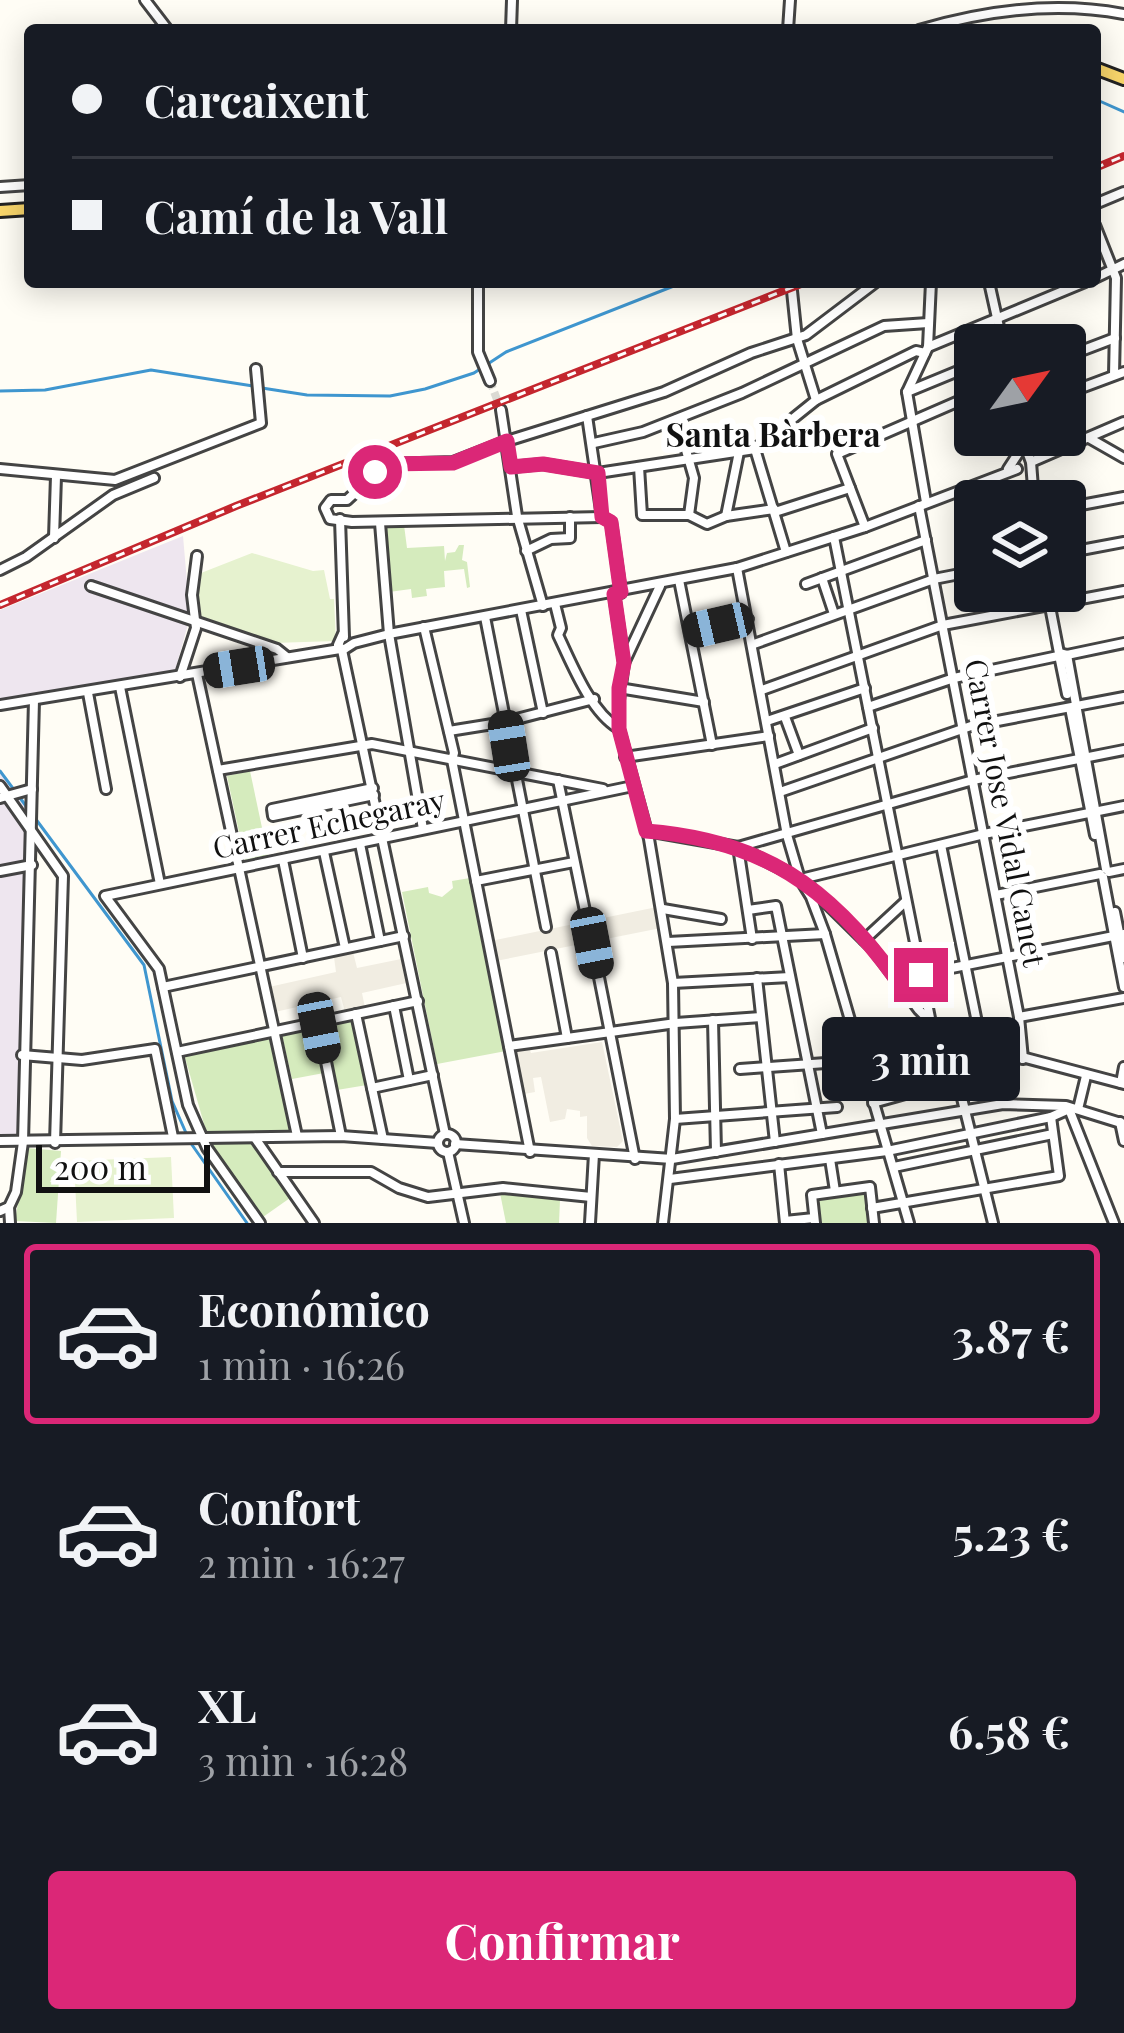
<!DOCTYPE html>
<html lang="es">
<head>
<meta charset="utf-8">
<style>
  body { margin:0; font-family:"Playfair Display",serif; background:#20242c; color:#f1f3f6; height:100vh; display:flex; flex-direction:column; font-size:45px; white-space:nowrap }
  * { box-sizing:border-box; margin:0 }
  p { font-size:39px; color:#9ea1a6 }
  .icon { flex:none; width:66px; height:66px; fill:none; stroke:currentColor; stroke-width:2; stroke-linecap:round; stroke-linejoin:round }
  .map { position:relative; height:1223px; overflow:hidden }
  .side { display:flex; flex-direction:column; background:#171b24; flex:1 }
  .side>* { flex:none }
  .top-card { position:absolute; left:24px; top:24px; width:1077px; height:264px; border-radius:12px; box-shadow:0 6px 30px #0003; display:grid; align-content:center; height:264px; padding:0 48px; background:#171b24 }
  .needle { width:78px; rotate:57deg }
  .buttons { position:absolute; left:954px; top:324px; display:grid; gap:24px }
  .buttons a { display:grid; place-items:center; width:132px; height:132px; border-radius:12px; background:#171b24; box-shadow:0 6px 30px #0003; font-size:60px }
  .scale { position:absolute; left:36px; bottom:30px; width:174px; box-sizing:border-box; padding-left:12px; border:6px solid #111; border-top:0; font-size:33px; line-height:42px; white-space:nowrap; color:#111; -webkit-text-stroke:9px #fff; paint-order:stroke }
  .end { position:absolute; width:54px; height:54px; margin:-27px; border:15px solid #db2777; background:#fff; box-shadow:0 0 0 6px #fff }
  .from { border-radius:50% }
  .bubble { position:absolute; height:84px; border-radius:12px; background:#171b24; box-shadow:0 6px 30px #0003; font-size:39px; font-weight:700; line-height:84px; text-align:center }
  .car { position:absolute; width:36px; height:72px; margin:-36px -18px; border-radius:15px; box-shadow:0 0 9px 3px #0007; background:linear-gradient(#222 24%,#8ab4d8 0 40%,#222 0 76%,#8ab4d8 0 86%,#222 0) }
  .top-card b { display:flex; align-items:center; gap:42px; height:114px; font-size:45px }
  .top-card b+b { border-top:3px solid #363941 }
  .top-card i { width:30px; height:30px; background:#f1f3f6 }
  ul { padding:21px 0 0; list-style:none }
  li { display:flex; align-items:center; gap:36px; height:180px; margin:0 24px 18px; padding:0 24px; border:6px solid transparent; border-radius:12px }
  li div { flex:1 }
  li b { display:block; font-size:45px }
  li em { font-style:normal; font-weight:700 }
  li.selected { border-color:#db2777 }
  li>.icon { width:108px; height:108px; stroke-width:1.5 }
  .action { display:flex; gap:24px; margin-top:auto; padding:24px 48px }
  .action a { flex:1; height:138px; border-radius:12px; background:#db2777; color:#fff; font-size:48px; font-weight:700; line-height:138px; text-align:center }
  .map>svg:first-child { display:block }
  .industrial { fill:#eee6ef }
  .green { fill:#d5ebbd }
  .pitch { fill:#e6f2cf }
  .plaza { fill:#f1ede2 }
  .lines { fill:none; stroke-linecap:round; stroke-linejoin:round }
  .stream { stroke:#3f96cf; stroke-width:3 }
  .minor-tunnel { stroke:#dbdad3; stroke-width:8; stroke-dasharray:8 4; stroke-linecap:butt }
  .minor-casing { stroke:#444; stroke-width:14 }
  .major-casing { stroke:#222; stroke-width:16 }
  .minor { stroke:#fff; stroke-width:8 }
  .major { stroke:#f9d66b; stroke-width:10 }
  .rail-casing { stroke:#c4262e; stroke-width:8 }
  .rail { stroke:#fff; stroke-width:3; stroke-dasharray:9; stroke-linecap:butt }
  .route { stroke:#db2777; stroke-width:15 }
  .labels { text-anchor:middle; stroke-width:12; stroke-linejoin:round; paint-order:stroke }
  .street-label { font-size:30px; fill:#111; stroke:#fff }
  .neighbourhood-label { font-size:33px; font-weight:bold; fill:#111; stroke:#fff }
</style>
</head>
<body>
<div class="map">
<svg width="1124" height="1223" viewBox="0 0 1124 1223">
  <rect width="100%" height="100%" fill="#fffdf5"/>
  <g class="industrial">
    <path d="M183,536l7,81 -15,54 -175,29v-90z"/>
    <path d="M0,772l30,40 -14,333 -16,-1z"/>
  </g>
  <g class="green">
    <path d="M404,525l3,23 37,-2 1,15 2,-8 8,-1 4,-7h5l-2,15 5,2 3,25 -3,1 -3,-19 -20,2 1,16 -19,2 1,7 -15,2 -1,-9 -22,3 -6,-62 3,-4z"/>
    <path d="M250,771l18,85 -23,4 -18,-84z"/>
    <path d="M470,878l36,173 -69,13 -35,-172 26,-5 1,6 13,4 11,-9 -1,-7z"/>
    <path d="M354,1019l13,66 -30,5 -13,-64z"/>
    <path d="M315,1028l9,45 -32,6 -10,-44z"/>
    <path d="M269,1038l21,93h-84l-22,-77z"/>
    <path d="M210,1141l42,1 38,56 -27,19z"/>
    <path d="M27,1148l34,3 -5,72 -41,-2z"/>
    <path d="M866,1190l5,33h-53l-3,-25z"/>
    <path d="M500,1193l60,7 -1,23h-53z"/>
  </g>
  <g class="pitch">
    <path d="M252,553l61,18 11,-1 6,29h4l2,42 -63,2 -76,-24 -3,-23 7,-23z"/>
    <path d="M171,1157l3,61 -97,4 -3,-61z"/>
  </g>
  <g class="plaza">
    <path d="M657,907l4,21 -165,33 -5,-20z"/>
    <path d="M353,952l4,16 49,-10 5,24 -49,11 3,15 -20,4 -4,-15 -66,15 -6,-25 67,-15 -2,-15z"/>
    <path d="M602,1042l21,99 -6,6 -25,-1 -5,-8v-22l-7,1v-6l-13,-2 -2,10 -15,3 -9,-45 -8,1 2,14 -11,2 -10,-44 15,-2 2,5z"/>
  </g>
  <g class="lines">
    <g class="stream">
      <path d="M1095,99l29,13"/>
      <path d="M262,388l45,7 83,1 35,-7 49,-16 32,-21 178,-70"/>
      <path d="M0,391l45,-1 106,-20 102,16"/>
      <path d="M0,771l29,39"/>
      <path d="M35,818l109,147 28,136 18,41 57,81"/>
    </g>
    <path class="minor-tunnel" d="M490,381l11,29"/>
    <defs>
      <g id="minor">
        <path d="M145,0l23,30"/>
        <path d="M511,30l1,-30"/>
        <path d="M788,30l2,-30"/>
        <path d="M919,30c67,-20 136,-29 205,-16"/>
        <path d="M0,187l30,-2"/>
        <path d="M1095,204l29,-12"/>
        <path d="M1095,225l21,53 -2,97"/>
        <path d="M1095,278l29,-14"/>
        <path d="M478,282v70l12,29"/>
        <path d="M989,282l14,63"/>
        <path d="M792,291l5,48 19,61"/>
        <path d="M928,347l157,-65"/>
        <path d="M1065,357l50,-19"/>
        <path d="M907,392l68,-28"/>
        <path d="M1065,394l59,-22"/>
        <path d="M501,410l16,106 26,90"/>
        <path d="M587,416l15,101"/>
        <path d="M677,419l17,59 -5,37"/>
        <path d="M1021,435l10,27 3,39"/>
        <path d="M1089,438l35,20"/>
        <path d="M594,443l49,-11 99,-39 142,-67 44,-3"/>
        <path d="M755,449l31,103"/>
        <path d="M1031,462l93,-40"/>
        <path d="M511,467l32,-3 55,9 157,-24 61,-49 100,-49 9,2"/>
        <path d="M639,467l3,48h47l18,9 19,-8 48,-7"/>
        <path d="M0,469l115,11 146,-57 -5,-54"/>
        <path d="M1008,469l15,-23"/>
        <path d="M926,502l-19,-110 21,-45 3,-65"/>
        <path d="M919,506l100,511 4,42"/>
        <path d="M1065,508l59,-11"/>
        <path d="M775,512l75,-24"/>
        <path d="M726,516l13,-64"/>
        <path d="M602,517l-250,5 -22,-3 -5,-11 6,-8h16l39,-36 67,-2 54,-21 157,-49 87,-39 55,-18 70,-53"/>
        <path d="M602,517l9,5 10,71"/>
        <path d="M340,519l4,118"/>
        <path d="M380,523l9,111 34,195"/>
        <path d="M865,527l-28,-73 138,-60"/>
        <path d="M834,537l96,481"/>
        <path d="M54,538l2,-62"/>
        <path d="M526,551l25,-12 19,-1v-21"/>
        <path d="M1065,553l59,-11"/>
        <path d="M737,568l50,267 13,44 11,18 14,37 84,289"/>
        <path d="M0,570l26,-13 87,-62 41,-17"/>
        <path d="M822,578l12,36"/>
        <path d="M679,580l33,165"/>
        <path d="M806,584l120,-44"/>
        <path d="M91,586l186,63 10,8"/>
        <path d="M660,586l-36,77 -5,37v29l30,110 24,144 2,136 -12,104"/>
        <path d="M1047,591l12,62"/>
        <path d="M614,594l10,69"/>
        <path d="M555,604l6,24 -3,7c14,29 32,76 60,93"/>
        <path d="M521,610l22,103"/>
        <path d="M485,617l61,310"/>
        <path d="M424,627l30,126 -2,7 78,392"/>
        <path d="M690,631l58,-12"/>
        <path d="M343,634l-5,11 5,5 11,-7 35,-9 348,-66 128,-41 152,-58"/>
        <path d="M754,644l180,-65 41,-8"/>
        <path d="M342,650l103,484"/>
        <path d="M1059,653l8,2 57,-12"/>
        <path d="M1067,655l39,214"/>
        <path d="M1060,660l7,34"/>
        <path d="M197,674l100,462"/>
        <path d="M180,677l16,-49 -4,-33 5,-39"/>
        <path d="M120,687l40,197"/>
        <path d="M619,688l85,14"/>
        <path d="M762,690l181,-65 181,-34"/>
        <path d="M88,693l18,96"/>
        <path d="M0,705l340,-56"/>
        <path d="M868,707l86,-29 104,-22 6,4"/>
        <path d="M1070,708l25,127"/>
        <path d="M785,717l14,38"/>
        <path d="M767,721l98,-33"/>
        <path d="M449,731l56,-9 89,-23"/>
        <path d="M625,757l144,-21"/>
        <path d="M775,764l98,-36"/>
        <path d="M218,770l154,-26 231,45"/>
        <path d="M558,780l29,141"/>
        <path d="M0,786l63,90 -8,267"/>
        <path d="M373,788l-101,21 1,7 101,-21"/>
        <path d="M780,792l191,-66 153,-29"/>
        <path d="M0,798l32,-9"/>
        <path d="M647,831l91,16 59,30"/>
        <path d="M360,844l20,97"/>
        <path d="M941,845l41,202"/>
        <path d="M324,852l21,96"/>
        <path d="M283,860l20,98"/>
        <path d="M0,871l32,-6"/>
        <path d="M1109,872l15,-3"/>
        <path d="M1103,877l21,110"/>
        <path d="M801,879l183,-45 140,-28"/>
        <path d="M476,881l98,-19"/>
        <path d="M809,886l64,63 46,61 27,27 178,47"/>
        <path d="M996,895l104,-21"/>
        <path d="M663,909l58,10"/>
        <path d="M748,910l28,-4 46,228"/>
        <path d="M1115,912l9,46"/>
        <path d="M752,939l-14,-92 235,-67 151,-30"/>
        <path d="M864,940l41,-38"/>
        <path d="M592,942l43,217"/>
        <path d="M668,942l157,-8"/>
        <path d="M551,953l16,85"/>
        <path d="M757,978l18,164"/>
        <path d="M896,979l228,-45"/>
        <path d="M673,983l117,-6"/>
        <path d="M163,987l241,-51"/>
        <path d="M394,1006l15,74"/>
        <path d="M356,1014l27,125"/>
        <path d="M1019,1017l105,-19"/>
        <path d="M713,1020l3,132"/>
        <path d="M318,1022l23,114"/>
        <path d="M947,1038l46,185"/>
        <path d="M509,1046l167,-23 85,-6"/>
        <path d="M177,1052l241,-51"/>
        <path d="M22,1055l60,5 73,-11 18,88"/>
        <path d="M861,1060l84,-24"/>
        <path d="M740,1069l86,-6"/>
        <path d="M1121,1083l3,-16"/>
        <path d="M372,1088l61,-13"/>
        <path d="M873,1103l86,-24"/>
        <path d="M1003,1104l11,-48"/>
        <path d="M1069,1109l45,114"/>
        <path d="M1078,1109l8,-33"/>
        <path d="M675,1119l162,-12"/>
        <path d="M1120,1122l4,19"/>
        <circle cx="447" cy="1143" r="9"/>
        <path d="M255,1138l59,85"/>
        <path d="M0,1141l341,-5 97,7"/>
        <path d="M455,1144l217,15 331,-55 63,2 58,18"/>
        <path d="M448,1152l16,71"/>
        <path d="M830,1159l5,32"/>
        <path d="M779,1164l6,59"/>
        <path d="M894,1167l159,-33"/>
        <path d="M278,1172h93l28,16 29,9 75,-9 88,9"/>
        <path d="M670,1179l217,-28 164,-34 18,-8"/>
        <path d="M9,1207l1,16"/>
        <path d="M872,1208l187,-32 -8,-59"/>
        <path d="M0,1211l9,-4 7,-15 7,-50 11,-442"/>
        <path d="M785,1221l29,-3"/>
        <path d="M260,1223l-53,-75 -19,-43 -29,-136 -54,-73 528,-110"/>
        <path d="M590,1223l4,-69"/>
        <path d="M815,1223l-3,-28 58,-8 4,36"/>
      </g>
      <g id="major">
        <path d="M1095,68l29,11"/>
        <path d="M0,211l30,-2"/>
      </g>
    </defs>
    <use href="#minor" class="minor-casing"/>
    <use href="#major" class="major-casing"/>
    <use href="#minor" class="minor"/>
    <use href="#major" class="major"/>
    <defs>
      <g id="rail">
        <path d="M1095,168l29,-12"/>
        <path d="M0,605l236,-99 570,-224"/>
      </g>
    </defs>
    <use href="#rail" class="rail-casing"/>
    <use href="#rail" class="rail"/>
  </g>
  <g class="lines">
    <path class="route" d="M375,472l11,-8 67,-1 54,-22 4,26 32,-3 55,9 4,44 9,5 9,65 1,5 -7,2 10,69 -5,25v41l27,102c116,9 183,55 250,148l25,-4"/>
  </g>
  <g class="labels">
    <g class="street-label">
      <text transform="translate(1004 813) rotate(79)" y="10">Carrer Jose Vidal Canet</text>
      <text transform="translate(329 825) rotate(-12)" y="10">Carrer Echegaray</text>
    </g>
    <g class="neighbourhood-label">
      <text x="773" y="447">Santa Bàrbera</text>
    </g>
  </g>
</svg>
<div class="buttons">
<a><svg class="needle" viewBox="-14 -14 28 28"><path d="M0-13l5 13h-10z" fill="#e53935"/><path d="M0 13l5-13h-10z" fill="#9ea1a6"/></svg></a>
<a><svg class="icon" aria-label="layers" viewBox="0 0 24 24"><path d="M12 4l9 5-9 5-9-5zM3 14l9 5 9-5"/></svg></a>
</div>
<div class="scale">200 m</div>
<i class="end from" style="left:375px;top:472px"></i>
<i class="end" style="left:921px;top:975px"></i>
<div class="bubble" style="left:822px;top:1017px;width:198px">3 min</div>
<i class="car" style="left:718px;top:625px;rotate:257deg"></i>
<i class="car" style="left:239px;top:667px;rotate:261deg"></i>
<i class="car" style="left:509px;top:746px;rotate:351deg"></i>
<i class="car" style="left:592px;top:943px;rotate:169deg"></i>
<i class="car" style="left:319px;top:1028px;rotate:169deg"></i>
<div class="top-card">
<b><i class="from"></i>Carcaixent</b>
<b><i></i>Camí de la Vall</b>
</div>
</div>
<section class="side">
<ul>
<li class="selected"><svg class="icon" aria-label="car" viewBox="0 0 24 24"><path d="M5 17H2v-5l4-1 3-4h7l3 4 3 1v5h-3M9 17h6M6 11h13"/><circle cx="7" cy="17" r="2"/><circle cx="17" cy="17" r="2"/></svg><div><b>Económico</b><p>1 min · 16:26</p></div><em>3.87 €</em></li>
<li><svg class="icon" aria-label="car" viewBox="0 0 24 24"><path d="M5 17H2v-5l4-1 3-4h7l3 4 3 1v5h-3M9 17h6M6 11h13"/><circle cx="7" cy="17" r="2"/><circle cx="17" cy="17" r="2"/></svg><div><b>Confort</b><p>2 min · 16:27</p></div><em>5.23 €</em></li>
<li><svg class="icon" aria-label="car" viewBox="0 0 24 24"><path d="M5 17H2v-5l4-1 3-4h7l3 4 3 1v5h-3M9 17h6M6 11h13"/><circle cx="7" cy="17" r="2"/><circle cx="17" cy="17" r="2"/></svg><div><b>XL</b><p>3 min · 16:28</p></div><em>6.58 €</em></li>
</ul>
<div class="action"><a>Confirmar</a></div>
</section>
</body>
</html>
